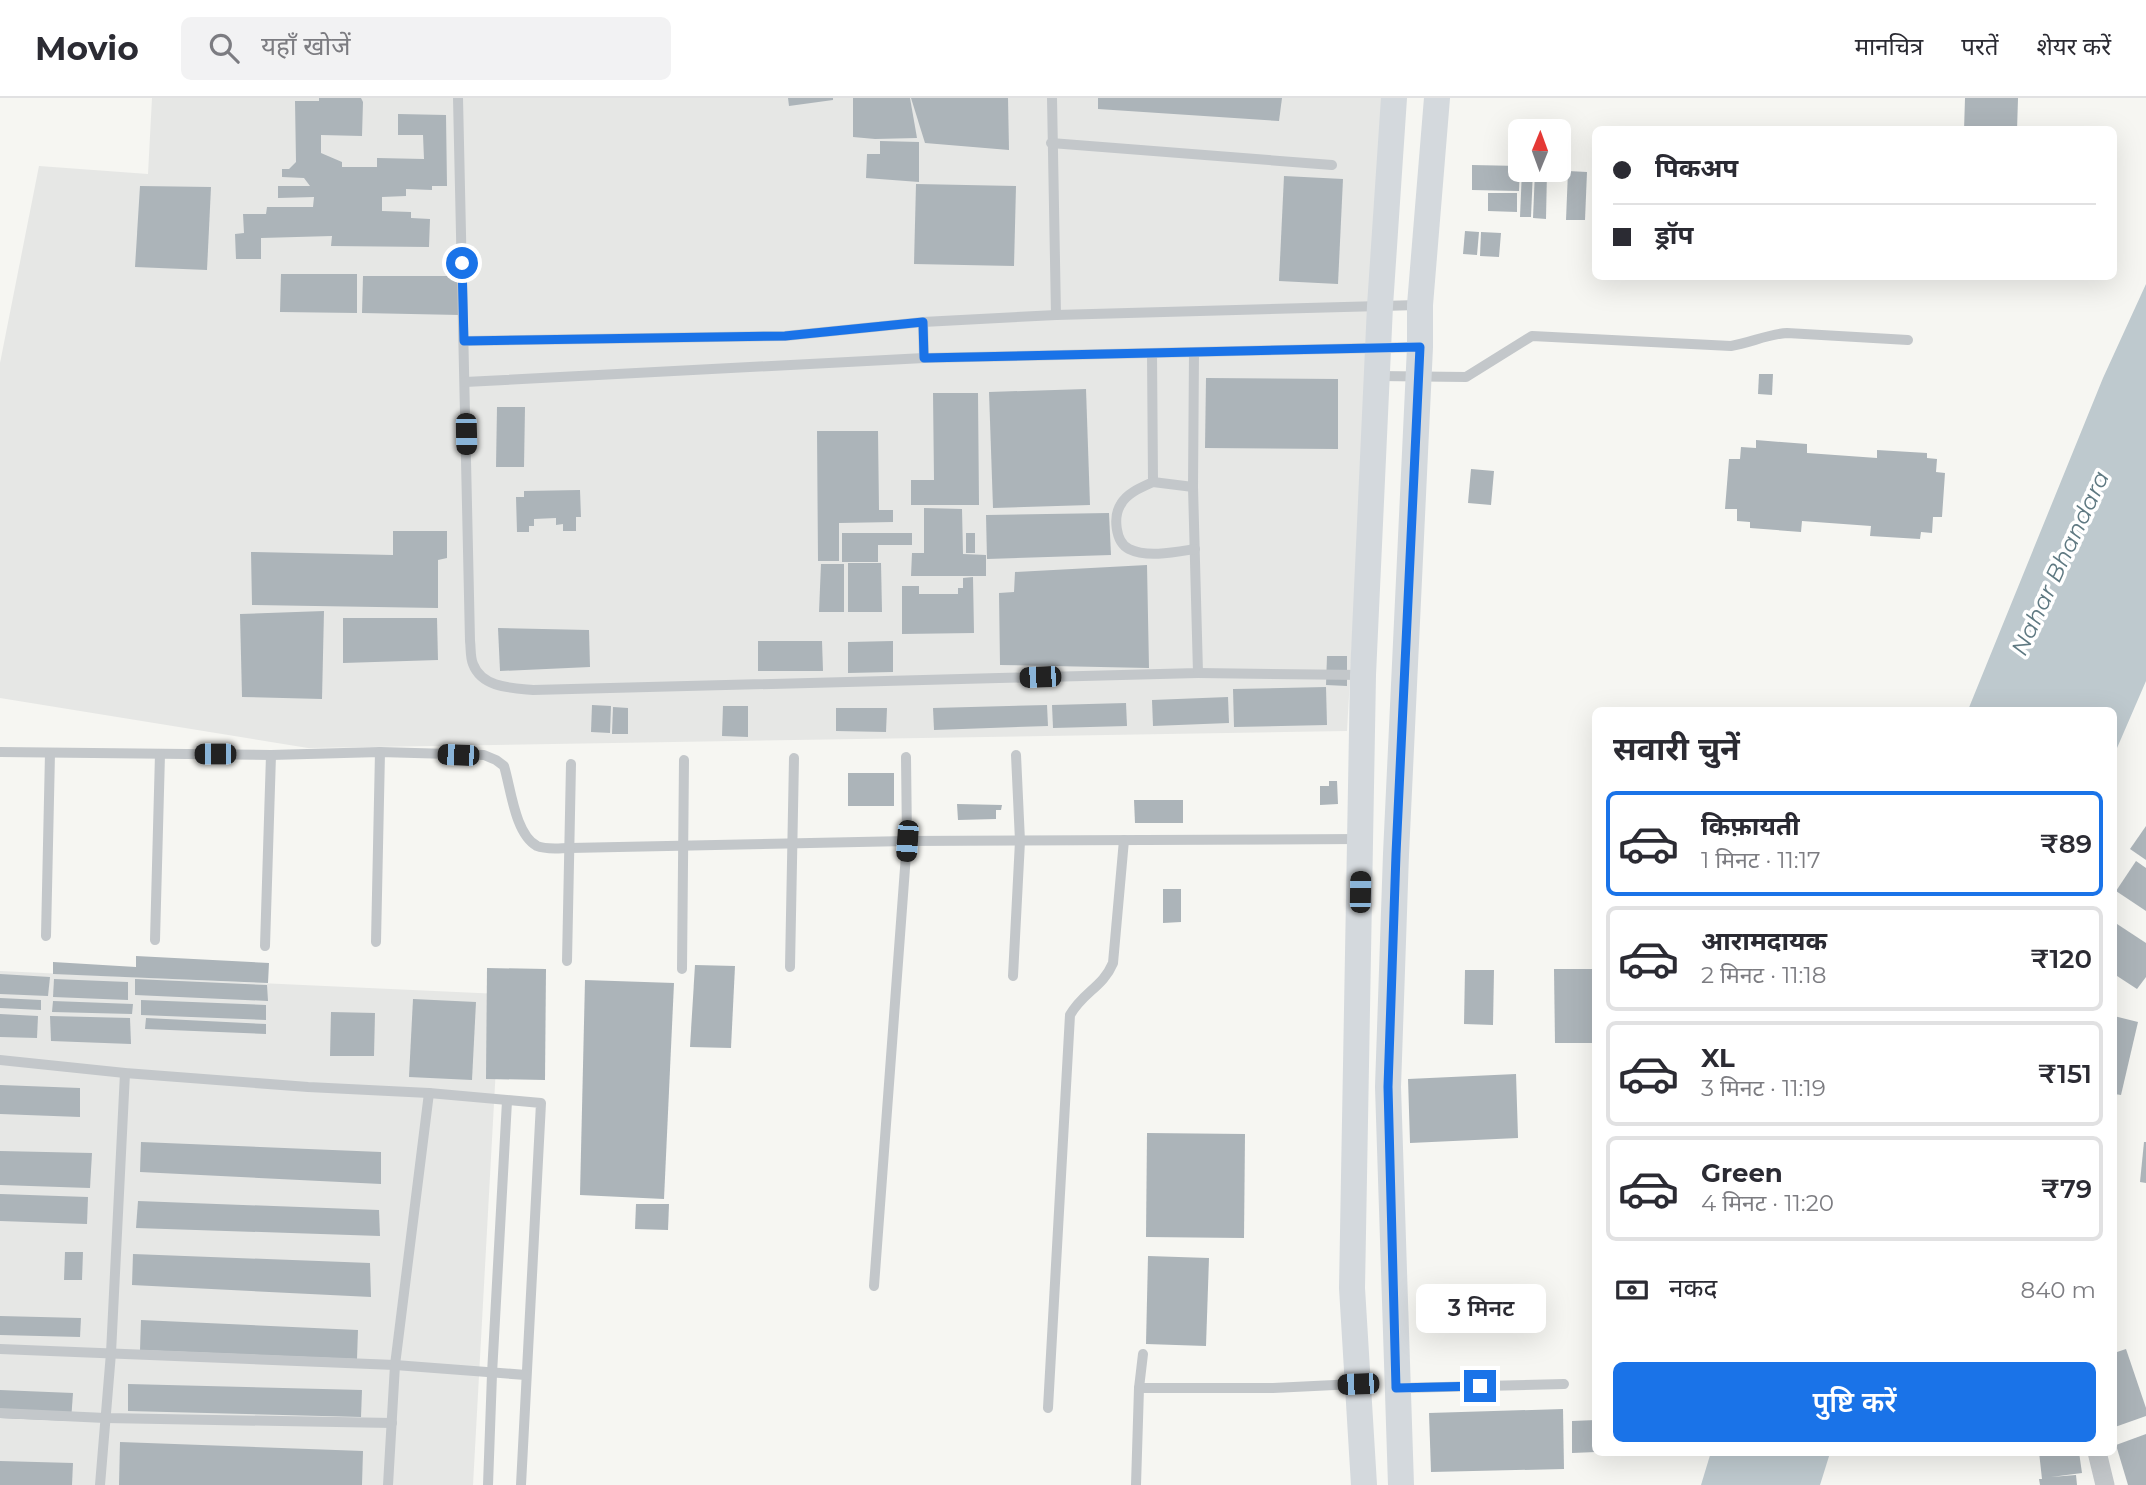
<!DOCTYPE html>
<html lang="hi">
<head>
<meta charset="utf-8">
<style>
  body { margin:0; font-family:Montserrat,"Noto Sans Devanagari",sans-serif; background:#f2f2f3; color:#2b2b33; height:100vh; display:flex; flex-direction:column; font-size:26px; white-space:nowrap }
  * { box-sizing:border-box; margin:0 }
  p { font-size:23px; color:#7c7c81 }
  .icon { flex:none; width:38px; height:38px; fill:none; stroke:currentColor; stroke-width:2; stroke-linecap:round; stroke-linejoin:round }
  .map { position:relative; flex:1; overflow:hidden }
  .sheet { position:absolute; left:1592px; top:609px; width:525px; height:749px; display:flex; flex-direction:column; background:#fff; border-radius:10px; box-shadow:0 7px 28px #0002 }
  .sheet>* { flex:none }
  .hud { position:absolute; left:1592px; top:28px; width:525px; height:154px; border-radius:10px; box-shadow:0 7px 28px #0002; display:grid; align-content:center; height:154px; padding:0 21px; background:#fff }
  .needle { width:46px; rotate:1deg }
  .tools { position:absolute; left:1508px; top:21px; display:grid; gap:14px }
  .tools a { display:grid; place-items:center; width:63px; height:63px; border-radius:10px; background:#fff; box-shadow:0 7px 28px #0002; font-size:35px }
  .end { position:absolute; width:32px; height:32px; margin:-16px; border:9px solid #1a73e8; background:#fff; box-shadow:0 0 0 4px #fff }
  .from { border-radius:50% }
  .bubble { position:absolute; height:49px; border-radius:10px; background:#fff; box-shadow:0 7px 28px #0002; font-size:23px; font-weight:600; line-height:49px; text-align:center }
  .car { position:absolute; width:21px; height:42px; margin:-21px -10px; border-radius:9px; box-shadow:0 0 5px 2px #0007; background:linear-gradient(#222 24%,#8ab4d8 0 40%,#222 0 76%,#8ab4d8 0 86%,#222 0) }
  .hud b { display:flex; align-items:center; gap:24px; height:66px; font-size:26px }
  .hud b+b { border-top:2px solid #e1e1e2 }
  .hud i { width:18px; height:18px; background:#2b2b33 }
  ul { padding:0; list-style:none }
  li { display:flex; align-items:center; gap:21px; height:105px; margin:0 14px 10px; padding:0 7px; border:4px solid #e1e1e2; border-radius:10px }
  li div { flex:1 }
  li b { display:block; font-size:26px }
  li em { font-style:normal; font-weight:600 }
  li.selected { border-color:#1a73e8 }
  li>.icon { width:63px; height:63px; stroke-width:1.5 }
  h2 { padding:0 21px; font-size:32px; line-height:84px }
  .pay { display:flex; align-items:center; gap:18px; height:77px; padding:0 21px; font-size:26px }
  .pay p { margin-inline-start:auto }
  .button { display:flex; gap:14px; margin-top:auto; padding:14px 21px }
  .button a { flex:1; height:80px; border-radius:10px; background:#1a73e8; color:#fff; font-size:28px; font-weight:600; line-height:80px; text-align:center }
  header { display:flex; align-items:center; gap:42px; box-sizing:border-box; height:98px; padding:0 35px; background:#fff; border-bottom:2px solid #e1e1e2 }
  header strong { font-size:33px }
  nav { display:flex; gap:38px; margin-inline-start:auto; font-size:24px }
  .search { width:490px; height:63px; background:#f2f2f3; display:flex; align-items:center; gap:18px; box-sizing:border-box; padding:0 24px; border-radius:10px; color:#7c7c81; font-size:26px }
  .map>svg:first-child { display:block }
  .built { fill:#e6e7e5 }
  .water { fill:#bec9ce }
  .building { fill:#acb4b9 }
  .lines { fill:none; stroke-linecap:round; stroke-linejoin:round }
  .lane { stroke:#c3c7ca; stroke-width:10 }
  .street { stroke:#c3c7ca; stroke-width:19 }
  .secondary { stroke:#d4d9dd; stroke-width:26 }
  .route { stroke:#1a73e8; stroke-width:9 }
  .labels { text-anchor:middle; stroke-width:7; stroke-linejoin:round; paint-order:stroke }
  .water-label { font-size:23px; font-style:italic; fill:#5f7982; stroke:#fff }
</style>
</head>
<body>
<header>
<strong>Movio</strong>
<div class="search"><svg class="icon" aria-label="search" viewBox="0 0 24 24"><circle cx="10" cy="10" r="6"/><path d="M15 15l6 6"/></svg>यहाँ खोजें</div>
<nav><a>मानचित्र</a><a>परतें</a><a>शेयर करें</a></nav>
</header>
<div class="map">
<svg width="2146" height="1387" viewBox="0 0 2146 1387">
  <rect width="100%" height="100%" fill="#f6f6f2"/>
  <g class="built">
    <path d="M152,0h1231l-36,633 -1039,17 -308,-50v-335l39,-197 109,8z"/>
    <path d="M0,873l500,23 -27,491h-473z"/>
  </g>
  <g class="water">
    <path d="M2146,186v397l-32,74v-45h-146l135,-332z"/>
    <path d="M1711,1354h119v1l-10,32h-119z"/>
  </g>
  <g class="building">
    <path d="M319,0h42l2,4 -1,34 -41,-1v18l21,9v5h35v-9l47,1 -1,-24h-25v-21l48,1 1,71h-15v4l-26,-1v7l-24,1v14l29,1v6l19,1 -1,28 -98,-1 1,-10 -71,2v21h-25l-1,-25 9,-1 -1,-19h23l1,-7h46l1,-10 -36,1v-12h32l-6,-8 -22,-1v-8h7l7,-7 -1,-61h24z"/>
    <path d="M788,0h45v2l-44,6z"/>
    <path d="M853,0h57l7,40 -42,1 -22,-2z"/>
    <path d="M911,0h97l1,52 -84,-7z"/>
    <path d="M1098,0h184l-3,23 -181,-12z"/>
    <path d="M1965,0h53l-1,32h-53z"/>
    <path d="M880,43l39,1v40l-53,-4 1,-24h13z"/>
    <path d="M1472,67l48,1 -1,25 -47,-1z"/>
    <path d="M1522,72h11l-2,47h-11z"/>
    <path d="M1535,73h12l-1,48 -13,-1z"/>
    <path d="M1568,73l19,1 -2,48h-19z"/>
    <path d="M1284,78l59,3 -5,105 -59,-3z"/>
    <path d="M916,86l100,2 -2,80 -100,-2z"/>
    <path d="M140,88l71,1 -4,83 -72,-3z"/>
    <path d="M1488,95h29v19l-29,-1z"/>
    <path d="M1465,133l14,1 -2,23 -14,-1z"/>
    <path d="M1481,134l20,1 -2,24 -19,-1z"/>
    <path d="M281,176h76v39l-77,-1z"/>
    <path d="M363,178h98l-1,39 -98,-2z"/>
    <path d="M1759,276h14l-1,21 -14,-1z"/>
    <path d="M1206,280l132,1v70l-133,-1z"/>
    <path d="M1086,291l4,116 -97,3 -4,-116z"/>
    <path d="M933,295h45l1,112h-68v-25h23z"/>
    <path d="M497,309h28l-1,60h-28z"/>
    <path d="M817,333h61l1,79h14v12l-54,1v38h-21z"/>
    <path d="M1756,342l51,4v9l70,5v-8l50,3v5l10,1 -1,13 9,1 -3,44h-9l-1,16 -11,-1 -1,7 -50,-3 1,-10 -69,-5 -1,11 -51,-4v-6l-13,-1v-12h-12l4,-50h11l1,-12 15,1z"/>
    <path d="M1471,371l23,2 -3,34 -23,-2z"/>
    <path d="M580,392l1,27h-5v14h-13v-7l-7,1v-7l-22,1v7h-5v6h-12l-1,-35h8v-6z"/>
    <path d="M924,410l38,1 1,45 23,1v21h-75l1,-23h12z"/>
    <path d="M1109,415l2,42 -124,4 -1,-44z"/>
    <path d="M393,433h54v27l-9,2v48l-186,-3 -1,-53 142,3z"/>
    <path d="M842,435h70v12h-34v17h-36z"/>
    <rect x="966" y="435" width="9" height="20"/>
    <path d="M848,465h33l1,49h-34z"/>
    <path d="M821,466h23v48h-25z"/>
    <path d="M1147,467l2,103 -149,-3 -1,-72 15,-1 1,-20z"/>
    <path d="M973,479l1,56 -72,1v-48h17v8h39v-6h5v-10z"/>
    <path d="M324,513l-2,88 -80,-2 -2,-83z"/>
    <path d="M343,520h94l1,42 -95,3z"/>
    <path d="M498,530l91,2 1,37 -90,4z"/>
    <path d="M758,543h64l1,30h-65z"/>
    <path d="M893,543v31l-45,1v-31z"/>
    <path d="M1327,558h20v30l-21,-1z"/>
    <path d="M1326,589l1,38 -93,2 -1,-38z"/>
    <path d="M1228,599l1,26 -76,3 -1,-26z"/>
    <path d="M1126,605l1,23 -74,2 -1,-23z"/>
    <path d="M592,607l19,1 -1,27 -19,-1z"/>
    <path d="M1047,607l1,21 -114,4 -1,-22z"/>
    <path d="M723,608h25v31l-26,-1z"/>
    <path d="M613,609l15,1v26h-16z"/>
    <path d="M836,610h51l-1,24 -50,-1z"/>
    <rect x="848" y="675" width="46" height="33"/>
    <path d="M1329,683h8l1,23 -18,1v-19h9z"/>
    <path d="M1134,702h49v23h-48z"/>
    <path d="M957,706l45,1 -1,5h-5v9l-38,1z"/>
    <path d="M2146,728v34l-16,-11z"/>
    <path d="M2136,763l10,7v43l-30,-20z"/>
    <path d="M1163,791h18v33l-18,1z"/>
    <path d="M2114,824l32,21v34l-9,12 -23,-15z"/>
    <path d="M136,858l133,7 -1,20 -215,-9v-12l83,5z"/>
    <path d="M695,867l40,1 -4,82 -41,-1z"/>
    <path d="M487,870l59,1 -1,111 -59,-1z"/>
    <path d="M1554,871h42v74h-41z"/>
    <path d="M1465,872h29l-1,55 -29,-1z"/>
    <path d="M0,876l50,3 -2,19 -48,-2z"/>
    <path d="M54,881l74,3v18l-75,-3z"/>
    <path d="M135,881l132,6 1,16 -133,-6z"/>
    <path d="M585,882l89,3 -10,216 -84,-4z"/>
    <path d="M0,900l41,2v10l-41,-2z"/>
    <path d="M413,901l63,3 -4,78 -63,-3z"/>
    <path d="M141,902l125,5v15l-125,-5z"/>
    <path d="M53,903l80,3 -1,10 -80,-2z"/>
    <path d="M331,914l44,1 -1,43h-44z"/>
    <path d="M0,916l38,2 -1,22 -37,-1z"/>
    <path d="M50,918l80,2 1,26 -80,-3z"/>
    <path d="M2114,918l24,6 -17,73 -7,-1z"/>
    <path d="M146,920l120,6v10l-121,-5z"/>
    <path d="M1516,976l2,64 -108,5 -2,-64z"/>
    <path d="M0,987l80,3v29l-80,-3z"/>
    <path d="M1147,1035l98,1 -1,104 -98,-1z"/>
    <path d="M141,1044l240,10v32l-241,-12z"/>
    <path d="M2144,1044h2v41l-6,-1z"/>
    <path d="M0,1053l92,2 -2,35 -90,-3z"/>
    <path d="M0,1096l88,3 -1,27 -87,-3z"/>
    <path d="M138,1103l241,9 1,26 -244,-8z"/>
    <path d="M636,1106h33l-1,26 -33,-1z"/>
    <path d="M65,1154h18l-1,28h-18z"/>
    <path d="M133,1156l237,9 1,34 -239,-12z"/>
    <path d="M1148,1158l61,2 -3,88 -60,-2z"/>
    <path d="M0,1218l81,2 -1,19 -80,-2z"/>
    <path d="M141,1222l217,10 -1,29 -217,-9z"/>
    <path d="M2126,1251l20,59v8l-31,11 -1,-74z"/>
    <path d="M128,1286l234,6 -1,27 -233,-6z"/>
    <path d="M0,1292l73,3 -2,28 -71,-3z"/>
    <path d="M1563,1311l1,60 -133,3 -2,-59z"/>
    <path d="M1596,1322v32l-24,1v-32z"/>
    <path d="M2146,1336v51h-18l-12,-40z"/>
    <path d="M120,1344l243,9 -1,34h-243z"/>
    <path d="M2039,1354h40l3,21 -31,4 25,-2 1,10h-37l-1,-6h3z"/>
    <path d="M0,1363l73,2 -1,22h-72z"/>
  </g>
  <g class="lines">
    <g class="lane">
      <path d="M458,0l12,543c1,7 0,16 3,23 9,24 39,24 60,26l665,-17 -5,-186 1,-134"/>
      <path d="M1052,0l4,217"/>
      <path d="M1051,45l281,22"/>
      <path d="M923,224l1,36"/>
      <path d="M464,243l321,-5 138,-14 133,-7 362,-10"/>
      <path d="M1152,256l1,128c-11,5 -26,11 -32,22 -8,12 -6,38 8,45 18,9 47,3 66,0"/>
      <path d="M1378,278l88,1 66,-41 199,10c19,-3 37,-12 56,-13l121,7"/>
      <path d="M465,284l459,-24 495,-11"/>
      <path d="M1153,384l40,5"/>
      <path d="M1198,575l164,2"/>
      <path d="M0,654l271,3 109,-3 104,3 12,5 8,6c7,23 11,68 33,80 9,4 23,2 33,2l337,-7 453,-2"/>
      <path d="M46,838l4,-183"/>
      <path d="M155,842l5,-186"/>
      <path d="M376,844l4,-190"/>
      <path d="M265,848l6,-191"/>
      <path d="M567,863l4,-197"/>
      <path d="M790,869l4,-209"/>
      <path d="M682,871l2,-209"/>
      <path d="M1013,878l7,-135 -4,-86"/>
      <path d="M0,962l125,13 183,14 121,6 112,10 -20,382"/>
      <path d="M874,1188l33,-445 -1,-84"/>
      <path d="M0,1251l395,16 131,10"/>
      <path d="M1139,1290h134l82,-4"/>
      <path d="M1401,1290l163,-4"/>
      <path d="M1048,1310l22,-393c13,-23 33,-28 43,-52l11,-123"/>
      <path d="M0,1315l105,5 287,5"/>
      <path d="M100,1387l11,-132 14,-280"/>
      <path d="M388,1387l7,-120 34,-272"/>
      <path d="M488,1387l4,-111 15,-273"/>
      <path d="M1136,1387l3,-97 4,-34"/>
    </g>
    <path class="street" d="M2097,1354l8,33"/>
    <g class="secondary">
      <path d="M1364,1387l-12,-197 11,-613 17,-369 14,-208"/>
      <path d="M1401,1387l-13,-398 8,-233 24,-507v-42l17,-207"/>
    </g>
  </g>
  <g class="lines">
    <path class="route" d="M462,165l2,78 321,-5 138,-14 1,36 496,-11 -24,507 -8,233 8,301 84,-2"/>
  </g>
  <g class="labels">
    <g class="water-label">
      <text transform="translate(2060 465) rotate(-65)" y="8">Nahar Bhandara</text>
    </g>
  </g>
</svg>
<div class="tools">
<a><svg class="needle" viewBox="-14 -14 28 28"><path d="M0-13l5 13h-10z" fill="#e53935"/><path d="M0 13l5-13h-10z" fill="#7c7c81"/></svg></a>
</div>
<i class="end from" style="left:462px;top:165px"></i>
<i class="end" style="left:1480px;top:1288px"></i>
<div class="bubble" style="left:1416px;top:1186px;width:130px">3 मिनट</div>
<i class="car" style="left:466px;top:336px;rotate:179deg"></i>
<i class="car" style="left:1040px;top:579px;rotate:268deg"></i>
<i class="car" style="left:215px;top:656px;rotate:270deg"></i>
<i class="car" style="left:458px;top:657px;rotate:272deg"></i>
<i class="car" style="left:907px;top:743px;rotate:184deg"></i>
<i class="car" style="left:1360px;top:794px;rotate:1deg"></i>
<i class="car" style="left:1358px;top:1286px;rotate:268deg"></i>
<div class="hud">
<b><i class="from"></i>पिकअप</b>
<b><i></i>ड्रॉप</b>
</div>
<section class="sheet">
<h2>सवारी चुनें</h2>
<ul>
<li class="selected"><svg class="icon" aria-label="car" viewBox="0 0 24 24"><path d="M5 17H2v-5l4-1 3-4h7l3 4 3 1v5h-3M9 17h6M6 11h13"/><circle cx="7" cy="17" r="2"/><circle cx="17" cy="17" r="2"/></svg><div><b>किफ़ायती</b><p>1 मिनट · 11:17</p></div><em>₹89</em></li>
<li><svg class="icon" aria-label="car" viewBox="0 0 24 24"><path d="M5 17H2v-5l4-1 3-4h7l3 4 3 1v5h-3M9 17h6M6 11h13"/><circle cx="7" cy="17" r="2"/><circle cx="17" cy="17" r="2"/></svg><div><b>आरामदायक</b><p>2 मिनट · 11:18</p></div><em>₹120</em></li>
<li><svg class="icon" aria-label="car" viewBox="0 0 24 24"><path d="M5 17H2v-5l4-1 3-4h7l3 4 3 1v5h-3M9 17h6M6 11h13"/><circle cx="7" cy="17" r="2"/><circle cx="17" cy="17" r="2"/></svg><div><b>XL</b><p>3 मिनट · 11:19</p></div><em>₹151</em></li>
<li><svg class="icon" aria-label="car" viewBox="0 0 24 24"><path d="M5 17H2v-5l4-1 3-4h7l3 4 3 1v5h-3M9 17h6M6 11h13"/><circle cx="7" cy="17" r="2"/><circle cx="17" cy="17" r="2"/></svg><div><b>Green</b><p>4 मिनट · 11:20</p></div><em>₹79</em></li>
</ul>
<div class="pay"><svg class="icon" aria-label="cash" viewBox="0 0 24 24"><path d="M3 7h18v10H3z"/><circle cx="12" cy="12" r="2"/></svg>नकद<p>840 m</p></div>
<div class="button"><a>पुष्टि करें</a></div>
</section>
</div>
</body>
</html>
